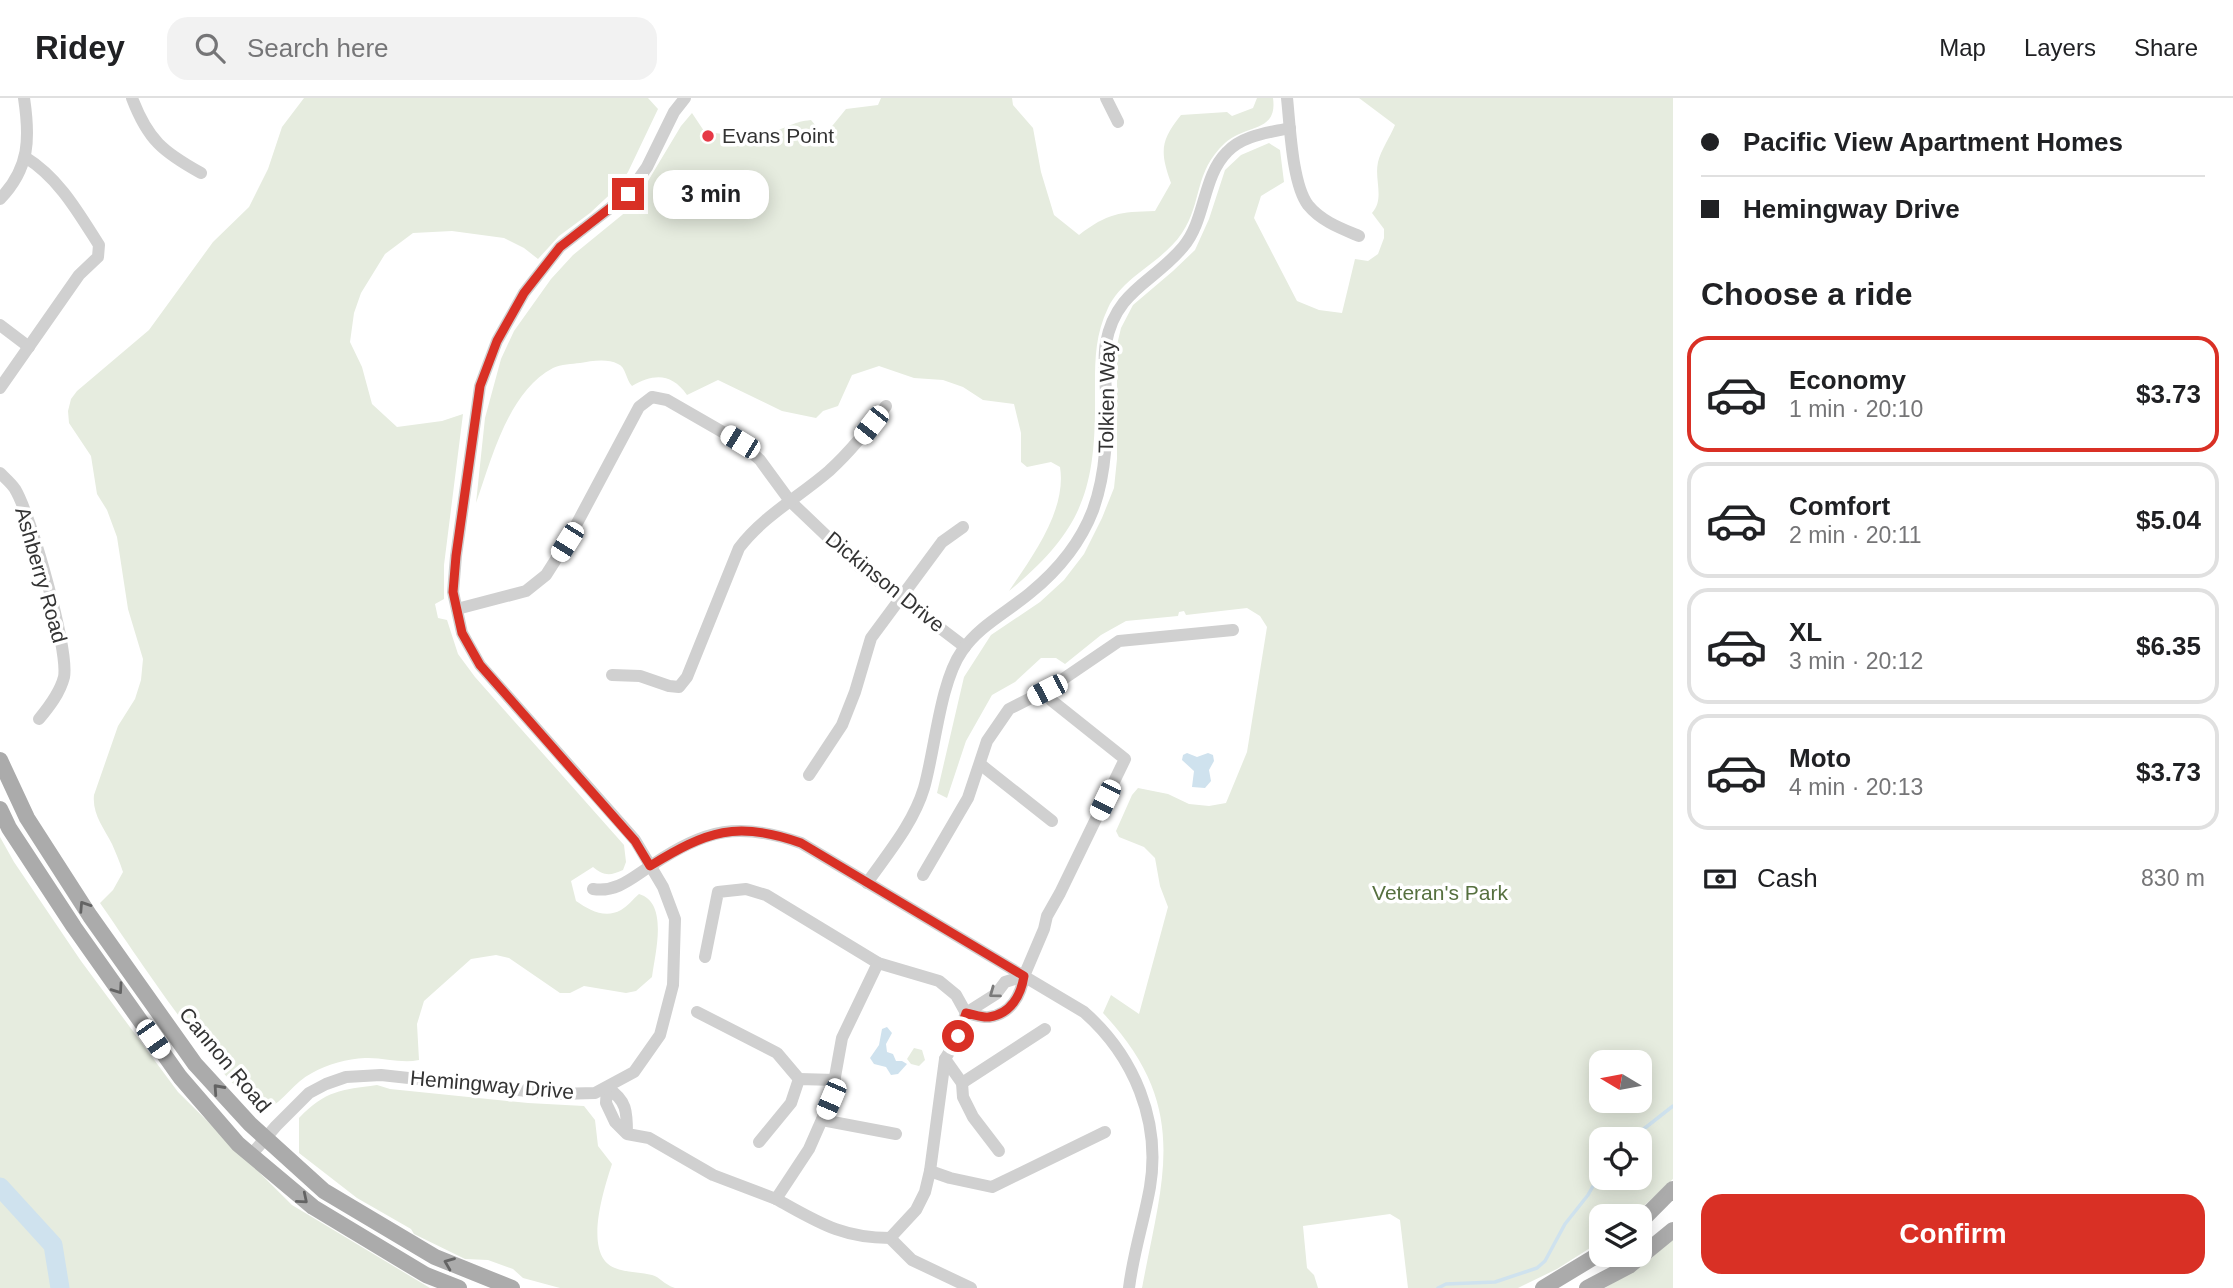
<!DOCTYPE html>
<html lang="en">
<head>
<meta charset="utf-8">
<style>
  body { margin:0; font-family:Arial,sans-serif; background:#f2f2f2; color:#202124; height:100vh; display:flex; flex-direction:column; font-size:26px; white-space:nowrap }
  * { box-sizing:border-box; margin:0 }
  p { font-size:23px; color:#757577 }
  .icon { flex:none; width:38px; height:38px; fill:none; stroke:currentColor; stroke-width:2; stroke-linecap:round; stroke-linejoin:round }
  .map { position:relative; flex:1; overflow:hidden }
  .drawer { display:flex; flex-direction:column; background:#fff; width:560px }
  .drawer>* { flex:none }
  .banner { display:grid; align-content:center; height:154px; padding:0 28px; background:#fff }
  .needle { width:46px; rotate:280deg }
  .tools { position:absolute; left:1589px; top:952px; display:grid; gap:14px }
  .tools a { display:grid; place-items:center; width:63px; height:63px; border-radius:14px; background:#fff; box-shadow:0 4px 18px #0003; font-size:35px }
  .end { position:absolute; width:32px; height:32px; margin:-16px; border:9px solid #d93025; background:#fff; box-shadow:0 0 0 4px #fff }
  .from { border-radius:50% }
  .bubble { position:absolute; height:49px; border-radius:21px; background:#fff; box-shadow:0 4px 18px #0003; font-size:23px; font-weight:700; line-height:49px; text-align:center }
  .car { position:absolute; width:21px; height:42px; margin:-21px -10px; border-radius:9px; box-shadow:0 0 5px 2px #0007; background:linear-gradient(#fff 24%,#345 0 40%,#fff 0 76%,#345 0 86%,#fff 0) }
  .banner b { display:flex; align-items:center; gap:24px; height:66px; font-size:26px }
  .banner b+b { border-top:2px solid #e0e0e0 }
  .banner i { width:18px; height:18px; background:#202124 }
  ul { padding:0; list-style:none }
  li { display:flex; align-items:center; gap:21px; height:116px; margin:0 14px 10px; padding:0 14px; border:4px solid #e0e0e0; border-radius:21px }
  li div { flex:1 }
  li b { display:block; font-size:26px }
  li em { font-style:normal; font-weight:700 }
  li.on { border-color:#d93025 }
  li>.icon { width:63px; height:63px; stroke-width:1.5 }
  h2 { padding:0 28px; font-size:32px; line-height:84px }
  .pay { display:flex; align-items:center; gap:18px; height:77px; padding:0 28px; font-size:26px }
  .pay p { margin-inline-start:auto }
  .cta { display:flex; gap:14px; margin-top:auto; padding:14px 28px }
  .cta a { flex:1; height:80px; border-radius:21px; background:#d93025; color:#fff; font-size:28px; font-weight:700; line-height:80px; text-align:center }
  header { display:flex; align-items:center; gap:42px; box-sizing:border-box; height:98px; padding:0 35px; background:#fff; border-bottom:2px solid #e0e0e0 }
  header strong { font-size:33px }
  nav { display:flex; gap:38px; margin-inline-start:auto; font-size:24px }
  .search { width:490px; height:63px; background:#f2f2f2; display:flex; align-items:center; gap:18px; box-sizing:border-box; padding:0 24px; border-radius:21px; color:#757577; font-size:26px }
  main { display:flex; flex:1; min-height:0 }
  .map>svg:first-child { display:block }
  .green { fill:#e6ecdf; fill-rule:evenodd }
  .water { fill:#cfe2ee }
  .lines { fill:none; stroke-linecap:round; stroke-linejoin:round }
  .stream { stroke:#cfe2ee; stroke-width:3.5 }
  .river { stroke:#cfe2ee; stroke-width:19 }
  .minor { stroke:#d0d0d0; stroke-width:12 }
  .major { stroke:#ababab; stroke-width:16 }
  .oneway { stroke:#636363 }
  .oneway2 { stroke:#7a7a7a }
  .route { stroke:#d93025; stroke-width:9 }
  .poi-dot { fill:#e63946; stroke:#fff; stroke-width:2.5 }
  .labels { text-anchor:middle; stroke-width:7; stroke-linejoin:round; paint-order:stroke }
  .poi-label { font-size:21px; fill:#333; stroke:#fff; text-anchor:start }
  .street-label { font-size:21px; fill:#333; stroke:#fff }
  .park-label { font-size:21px; fill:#56703f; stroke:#fff }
</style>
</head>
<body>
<header>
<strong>Ridey</strong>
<div class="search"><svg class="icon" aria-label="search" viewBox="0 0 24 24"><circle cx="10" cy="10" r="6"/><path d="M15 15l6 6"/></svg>Search here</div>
<nav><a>Map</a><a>Layers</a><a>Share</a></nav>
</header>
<main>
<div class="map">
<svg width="1673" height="1190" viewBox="0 0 1673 1190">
  <rect width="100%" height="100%" fill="#fff"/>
  <g class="green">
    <path d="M304,0h344l10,11 -30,63 -9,14 -29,27 -31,23 -21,23 -14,-11 -20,-10 -52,-7 -39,2 -28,21 -24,39 -7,20 -4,29 12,25 10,37 25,23 45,-6 21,-7 -19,151v34l-9,5 3,14 9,2 11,34 17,23 149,168 2,17 -3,8c-13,6 -19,6 -30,-3l-22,14 5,20c13,9 29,18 45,9 7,-4 12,-11 18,-16 30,9 16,59 13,83l-16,14 -10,2 -42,-7 -14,7h-10l-51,-35 -13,-3 -25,4 -47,42 -7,23 2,36c-18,4 -36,-3 -54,-2 -18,1 -37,6 -53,15 -18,9 -28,28 -46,37 -36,-10 -139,-169 -166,-207l13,-13 10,-18c-3,-9 -7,-19 -11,-28 -8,-16 -20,-30 -18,-49l24,-69 17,-27 6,-19 2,-21 -15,-50 -11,-72 -10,-27 -10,-16 -6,-38 -22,-33 -1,-12 3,-12 6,-8 72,-61 64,-88 36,-35 19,-38 14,-42z"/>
    <path d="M881,0h131l1,7 20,23 8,44 13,43 25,20c29,-22 40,-23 76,-24l16,-28c-11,-31 -11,-42 10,-68l46,-3 5,4 21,-8 4,-10h16c5,35 -28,26 -48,45 -32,30 -22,59 -43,90 -20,30 -58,42 -74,75 -14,29 -13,57 -13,88 1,94 -13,135 -86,195 23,-34 58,-81 51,-124l-9,-5 -24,5 -6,-5v-29l-7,-29 -31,-4 -20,-13 -20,-7 -29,-2 -35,-12 -27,9 -14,31 -15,5 -7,7 -34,-7 -64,-31 -31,15c-16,-23 -34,-21 -55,-9 -6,-6 -6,-19 -14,-22 -11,-6 -27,-3 -38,-1 -8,1 -19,1 -27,5 -45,24 -61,90 -77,135l9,-85 16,-59 13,-28 37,-52 22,-24 60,-49 48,-80 11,-13 12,18c22,4 49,8 71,0 16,-5 18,-9 36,-11l13,16 22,-27 32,-4z"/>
    <path d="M1359,0h314v1081l-40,37h-32v25l-44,28 -39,19h-110l-8,-68 -10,-6 -87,12 4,42 7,7 4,13h-176c21,-112 49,-181 -39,-275l8,-18 28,19 29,-107 -8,-21 -5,-28 -11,-11 -25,-10 -3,-6 16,-36 6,-7 30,6 21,10 20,2 17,-3 21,-51 20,-125 -7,-11 -13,-8 -61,7 -2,-4 -5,1 -1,4 -52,5 -25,14 -36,29 -9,-6h-15l-26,24 -23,13 -26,46 -19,57 -10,-5 27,-116 27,-42 49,-33 24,-22 20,-26 18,-36 12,-30 3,-29v-114l4,-17 12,-23 40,-34 22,-21 14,-31 16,-49 16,-15 28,-12 11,7 4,32 -23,14 -7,22 43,83 22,9 23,3 13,-54 13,2 10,-7 6,-16v-9l-12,-16c13,-14 2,-33 6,-51 3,-12 12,-25 17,-37zM1601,964h39v39h-39zM1601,1041h39v39h-39z"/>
    <path d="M0,739l14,25 67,99 97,131 114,113 138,83h-430z"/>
    <path d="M914,950l8,2 3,10 -6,6 -8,-2 -4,-5z"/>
    <path d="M377,987l13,4 138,14 56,3 11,14 3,26 14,18c-8,25 -30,91 3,104 12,5 25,4 37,7 8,2 11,9 23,13h-115l-37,-10 -10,-9 -25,-9 -23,-1 -51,-25 -3,-5 -54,-31 -58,-45v-35c27,-28 42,-28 78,-33z"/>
    <path d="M1673,1141v49h-68l43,-27z"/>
  </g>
  <g class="water">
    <path d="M1187,655l10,4 11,-4 5,2 1,6 -5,9 2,11 -6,7 -13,-1 2,-16 -12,-11 1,-5z"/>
    <path d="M887,929l5,6 -6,11 1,8 6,2 3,7h6l5,3 -9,10 -7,1 -5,-8 -12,-3 -4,-6 9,-13 3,-16z"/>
  </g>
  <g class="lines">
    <g class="stream">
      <path d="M1631,1041l42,-33"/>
      <path d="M1438,1190l8,-4 49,-2 42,-14 8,-7 20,-37 23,-29 13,-23"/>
    </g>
    <path class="river" d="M0,1089l53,58 7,43"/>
    <g class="minor">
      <path d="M132,0c16,42 31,54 69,75"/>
      <path d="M1106,0l12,24"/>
      <path d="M1287,0c3,27 5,86 21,107 13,16 32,23 51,31"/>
      <path d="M0,101c30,-31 30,-61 24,-101"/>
      <path d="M0,227l29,22"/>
      <path d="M0,290l79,-113 19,-18 1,-12c-21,-33 -40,-67 -74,-88"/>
      <path d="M0,375c5,5 11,10 15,16 16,26 54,161 49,188 -4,16 -15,30 -25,42"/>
      <path d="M457,511l69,-18 20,-16 21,-33 72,-135 13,-10 15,3 73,42 20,18 30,41 66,63 109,83"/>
      <path d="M612,577l28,1 29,10 10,1 8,-10 52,-129c24,-32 60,-51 90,-77 22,-20 39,-42 57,-65"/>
      <path d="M980,666l72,57"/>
      <path d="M809,677l33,-50 13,-33 16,-54 71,-96 21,-15"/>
      <path d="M923,777l45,-77 19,-57 22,-32 38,-19"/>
      <path d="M867,785c21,-30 46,-59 57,-95 11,-38 16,-106 38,-137 17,-25 44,-38 68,-58 27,-22 50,-49 63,-83 14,-39 14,-78 13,-119 -1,-16 -3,-33 0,-48 10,-53 47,-60 77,-96 23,-27 19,-70 44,-95 16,-17 41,-19 63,-24"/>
      <path d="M593,791c24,4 40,-12 59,-24 54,-36 87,-44 149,-22l283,169c50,44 77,109 66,175 -6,34 -17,67 -21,101"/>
      <path d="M705,859l13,-65 28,-3 20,6 112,68 61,18 17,14 10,18"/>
      <path d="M1024,878l20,-47 3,-13 13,-23 65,-134 -74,-59 -4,-10 72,-49 114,-11"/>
      <path d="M697,914l80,41 22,26"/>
      <path d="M945,961l17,24 1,14 10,20 26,34"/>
      <path d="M962,985l83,-54"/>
      <path d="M822,1022l74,14"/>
      <path d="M627,1036c0,-22 0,-34 -20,-46l-1,15 9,19 12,12 22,4 64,37 63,24 33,-50 22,-50 11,-61 36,-75"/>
      <path d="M759,1044l32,-39 8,-24 36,1"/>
      <path d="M251,1057l25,-29 33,-33 17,-9 20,-7 35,-2 174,19 40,-1 39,-21 26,-37 13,-50 2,-66 -12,-32 -28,-47 -155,-175 -18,-32 -9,-41 3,-36 24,-170 17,-45 27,-48 36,-46 68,-53 19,-27 27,-55 11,-14"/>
      <path d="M930,1073l20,7 42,9 113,-55"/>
      <path d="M776,1101c42,23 65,39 114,39l22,22 59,28"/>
      <path d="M890,1140l26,-28 9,-18 5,-21 15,-112 12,-20 9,-26 30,-19 9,-12 19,-6c-3,19 -13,38 -35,41 -7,1 -16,-3 -23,-4"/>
    </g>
    <g class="major">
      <path d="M0,662l27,58 63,98 105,148 55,60 74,67 111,66 77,31"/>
      <path d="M0,711l9,19 65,99 106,150 58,67 75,63 113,68 33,13"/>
      <path d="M1640,1124l33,-33"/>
      <path d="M1543,1190l58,-35"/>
      <path d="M1587,1190l42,-22 44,-36"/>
    </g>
  </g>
  <defs><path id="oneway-chevron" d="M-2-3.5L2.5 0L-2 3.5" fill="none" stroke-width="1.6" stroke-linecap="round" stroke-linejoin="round" transform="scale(1.75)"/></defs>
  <g class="oneway">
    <use href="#oneway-chevron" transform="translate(84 808) rotate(-123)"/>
    <use href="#oneway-chevron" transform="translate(118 891) rotate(55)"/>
    <use href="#oneway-chevron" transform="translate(218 991) rotate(-132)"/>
    <use href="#oneway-chevron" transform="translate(303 1101) rotate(40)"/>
    <use href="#oneway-chevron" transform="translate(449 1165) rotate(-158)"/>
  </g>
  <use class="oneway2" href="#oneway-chevron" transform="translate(994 895) rotate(144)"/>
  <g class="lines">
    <path class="route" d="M628,96l-68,53 -36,46 -27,48 -17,45 -24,170 -3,36 9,41 18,32 155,176 15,25c57,-35 87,-46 151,-23l223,133c-3,19 -13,38 -35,41 -7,1 -16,-3 -23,-4l-8,23"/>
  </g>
  <circle class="poi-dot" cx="708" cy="38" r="7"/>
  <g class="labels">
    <g class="poi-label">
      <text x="722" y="45">Evans Point</text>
    </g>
    <g class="street-label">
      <text transform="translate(1107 299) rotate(-89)" y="7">Tolkien Way</text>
      <text transform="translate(41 477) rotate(74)" y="7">Ashberry Road</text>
      <text transform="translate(885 484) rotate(39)" y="7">Dickinson Drive</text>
      <text transform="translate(225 962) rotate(50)" y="7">Cannon Road</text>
      <text transform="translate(492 987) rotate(5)" y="7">Hemingway Drive</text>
    </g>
    <g class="park-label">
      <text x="1440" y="802">Veteran's Park</text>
    </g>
  </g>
</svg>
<div class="tools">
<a><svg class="needle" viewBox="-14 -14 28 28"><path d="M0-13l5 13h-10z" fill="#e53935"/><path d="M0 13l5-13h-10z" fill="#757577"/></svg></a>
<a><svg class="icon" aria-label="locate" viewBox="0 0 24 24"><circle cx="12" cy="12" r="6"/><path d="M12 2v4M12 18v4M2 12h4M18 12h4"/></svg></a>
<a><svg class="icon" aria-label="layers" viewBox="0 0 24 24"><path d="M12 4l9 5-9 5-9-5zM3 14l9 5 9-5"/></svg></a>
</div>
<i class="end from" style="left:958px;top:938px"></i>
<i class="end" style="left:628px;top:96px"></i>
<div class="bubble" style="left:653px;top:72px;width:116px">3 min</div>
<i class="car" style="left:871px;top:327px;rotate:218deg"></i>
<i class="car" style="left:740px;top:344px;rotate:301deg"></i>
<i class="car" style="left:567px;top:444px;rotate:212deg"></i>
<i class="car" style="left:1047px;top:592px;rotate:243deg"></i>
<i class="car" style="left:1105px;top:702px;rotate:206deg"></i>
<i class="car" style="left:153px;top:941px;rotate:145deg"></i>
<i class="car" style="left:831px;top:1001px;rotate:203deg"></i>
</div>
<section class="drawer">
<div class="banner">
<b><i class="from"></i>Pacific View Apartment Homes</b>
<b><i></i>Hemingway Drive</b>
</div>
<h2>Choose a ride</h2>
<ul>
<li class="on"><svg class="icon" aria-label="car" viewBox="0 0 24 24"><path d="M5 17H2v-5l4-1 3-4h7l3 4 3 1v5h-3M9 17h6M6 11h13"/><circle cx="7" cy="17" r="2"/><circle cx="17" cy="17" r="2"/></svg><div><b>Economy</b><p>1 min · 20:10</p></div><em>$3.73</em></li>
<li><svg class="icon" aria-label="car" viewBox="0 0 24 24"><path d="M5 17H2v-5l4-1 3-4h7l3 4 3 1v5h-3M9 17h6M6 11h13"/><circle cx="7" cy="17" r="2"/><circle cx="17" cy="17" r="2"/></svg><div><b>Comfort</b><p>2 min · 20:11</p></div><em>$5.04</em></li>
<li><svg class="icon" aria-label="car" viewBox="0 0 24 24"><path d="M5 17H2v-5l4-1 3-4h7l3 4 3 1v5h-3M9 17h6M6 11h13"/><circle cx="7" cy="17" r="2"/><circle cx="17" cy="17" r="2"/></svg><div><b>XL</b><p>3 min · 20:12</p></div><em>$6.35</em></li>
<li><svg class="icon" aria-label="car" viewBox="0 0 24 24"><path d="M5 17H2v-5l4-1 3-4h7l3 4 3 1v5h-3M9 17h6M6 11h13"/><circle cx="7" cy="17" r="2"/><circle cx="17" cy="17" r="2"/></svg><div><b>Moto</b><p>4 min · 20:13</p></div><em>$3.73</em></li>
</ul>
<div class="pay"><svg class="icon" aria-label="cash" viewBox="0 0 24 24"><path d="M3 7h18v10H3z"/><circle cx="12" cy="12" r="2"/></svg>Cash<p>830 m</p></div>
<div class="cta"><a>Confirm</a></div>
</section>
</main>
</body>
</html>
